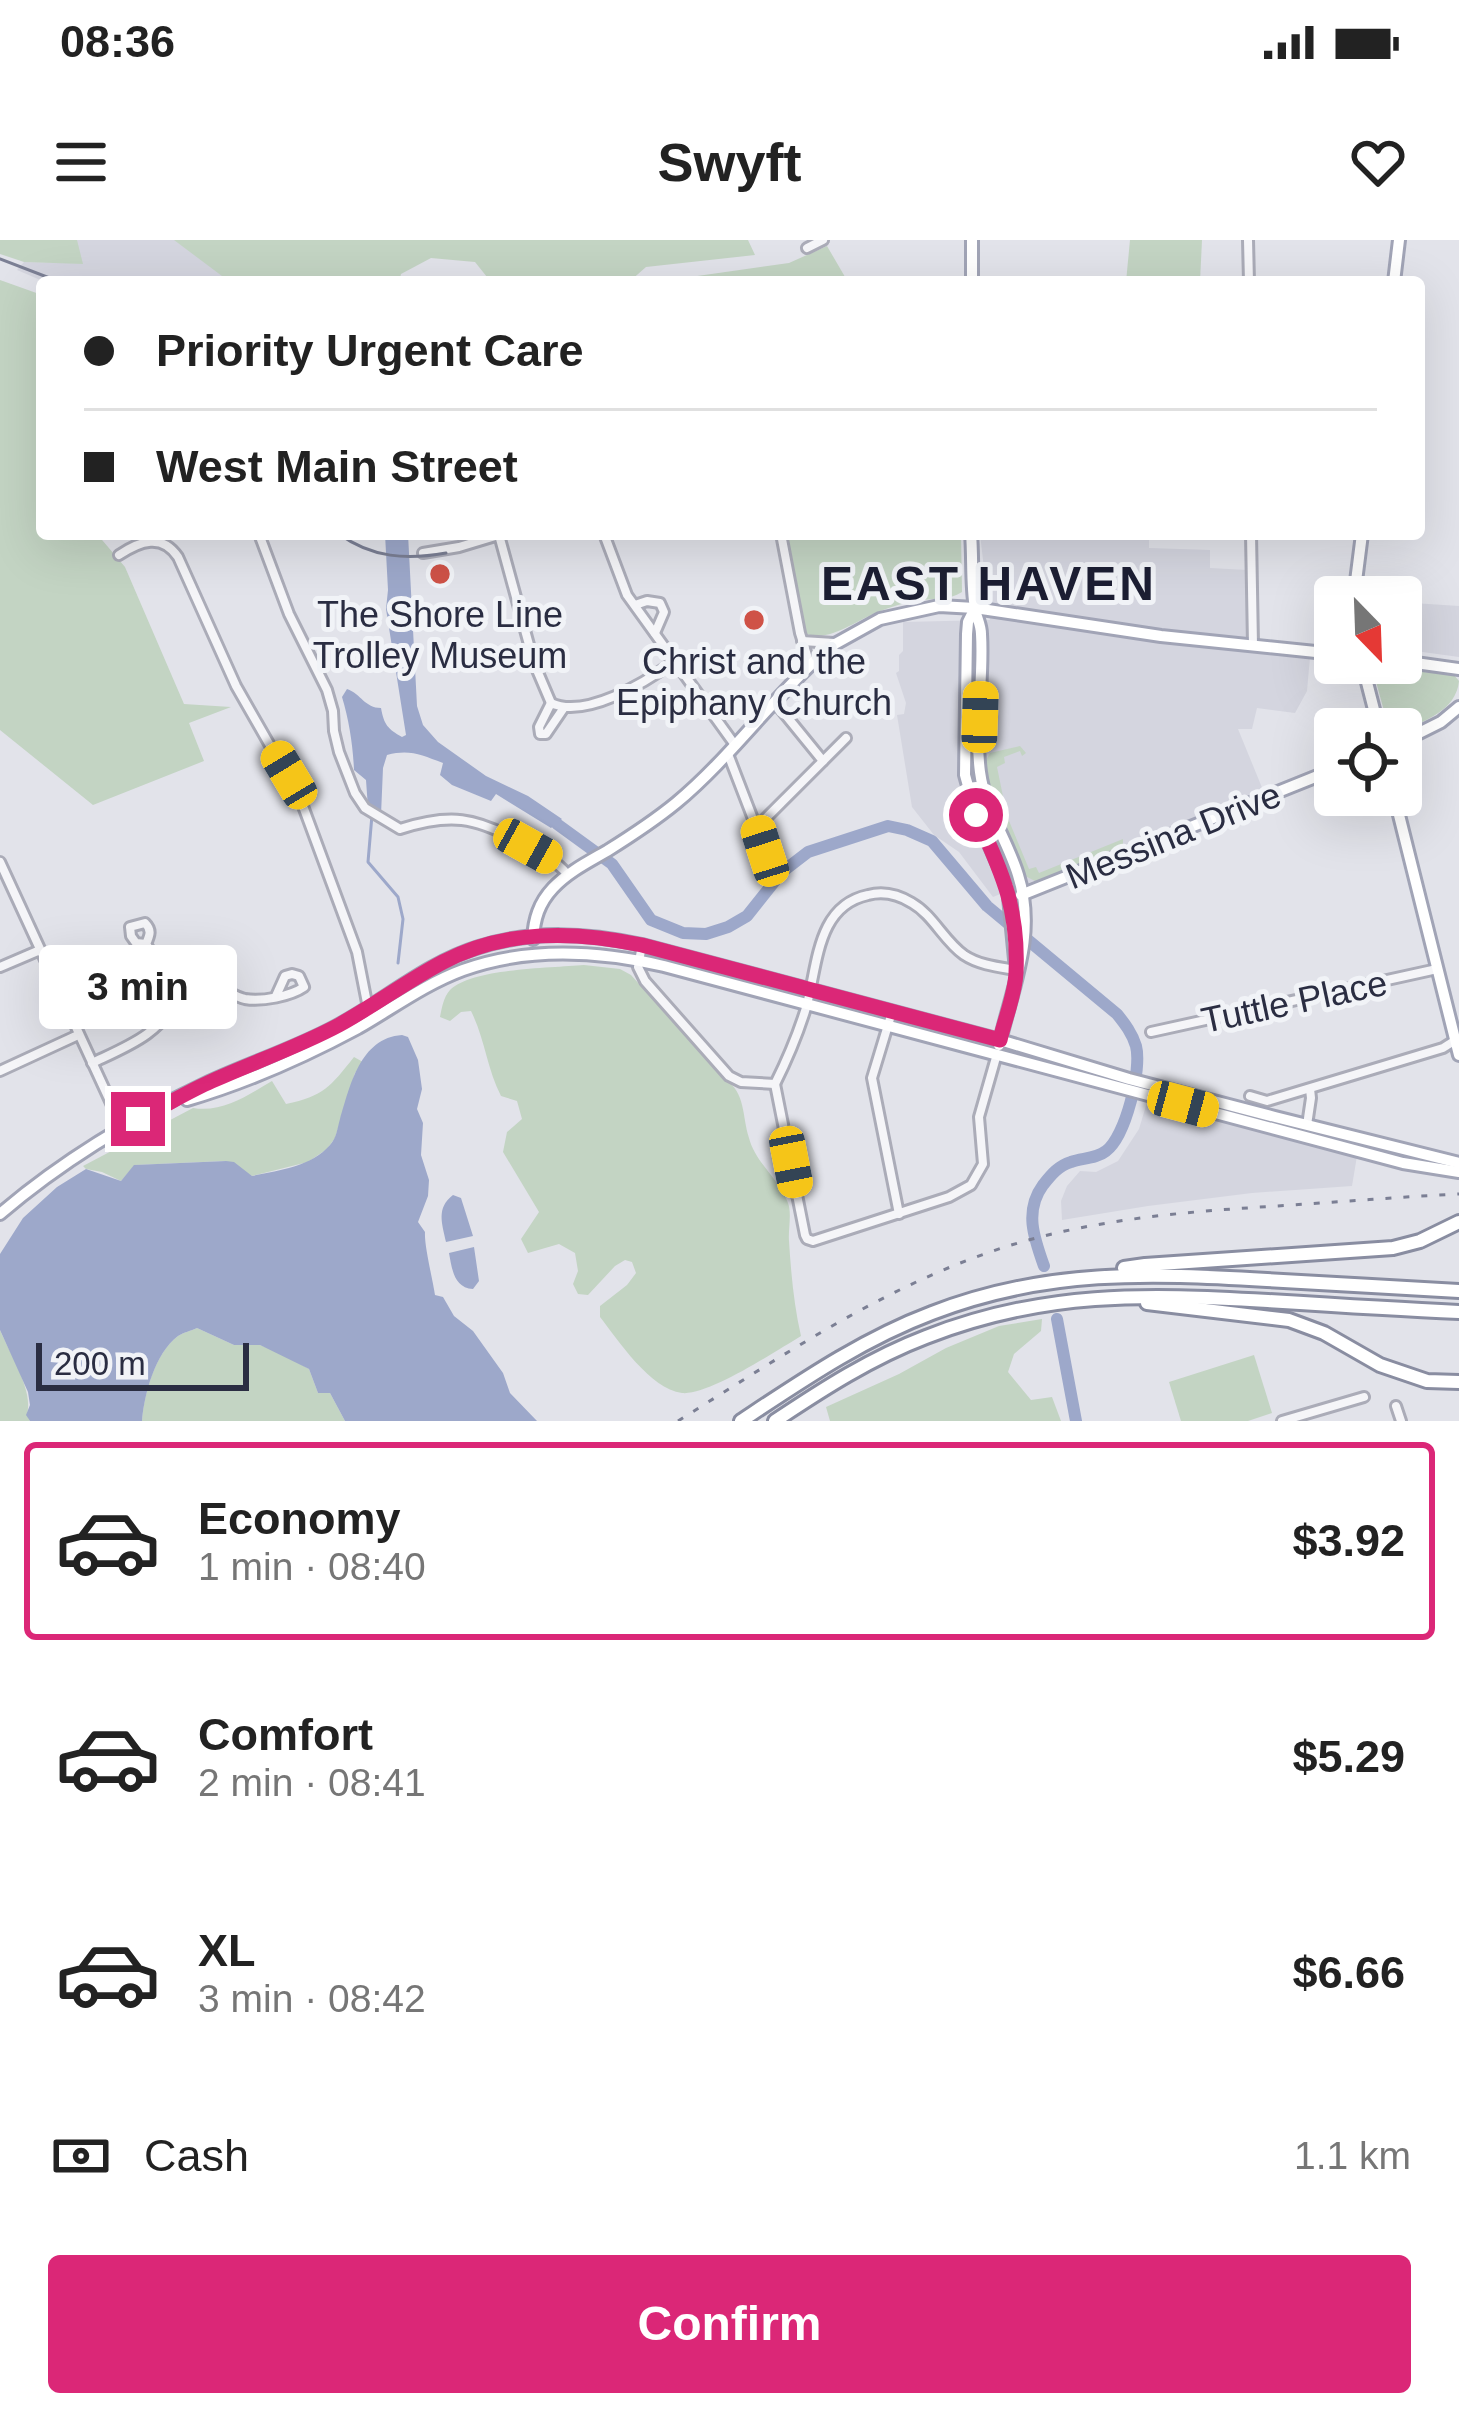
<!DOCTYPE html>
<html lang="en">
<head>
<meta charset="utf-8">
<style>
  body { margin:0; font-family:Helvetica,sans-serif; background:#f6f6f6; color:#222; height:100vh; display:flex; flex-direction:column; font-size:45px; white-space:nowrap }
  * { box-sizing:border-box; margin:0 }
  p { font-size:39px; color:#767676 }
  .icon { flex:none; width:66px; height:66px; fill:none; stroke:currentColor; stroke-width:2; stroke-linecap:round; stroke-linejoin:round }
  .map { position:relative; height:1181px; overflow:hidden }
  .details { display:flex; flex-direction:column; background:#fff; flex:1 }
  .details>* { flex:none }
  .banner { position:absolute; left:36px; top:36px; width:1389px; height:264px; border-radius:12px; box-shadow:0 12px 48px #0002; display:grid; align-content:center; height:264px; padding:0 48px; background:#fff }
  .needle { width:78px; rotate:157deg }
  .buttons { position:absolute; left:1314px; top:336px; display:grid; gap:24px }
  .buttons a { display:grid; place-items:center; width:108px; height:108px; border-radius:12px; background:#fff; box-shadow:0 12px 48px #0002; font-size:60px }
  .scale { position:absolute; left:36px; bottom:30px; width:213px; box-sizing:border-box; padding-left:12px; border:6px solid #2a2d42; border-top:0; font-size:33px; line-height:42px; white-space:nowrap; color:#2a2d42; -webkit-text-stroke:9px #f1f3f7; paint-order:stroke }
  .end { position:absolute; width:54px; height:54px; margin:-27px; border:15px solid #db2777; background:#fff; box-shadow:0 0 0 6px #fff }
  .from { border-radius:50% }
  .bubble { position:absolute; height:84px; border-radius:12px; background:#fff; box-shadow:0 12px 48px #0002; font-size:39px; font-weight:600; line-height:84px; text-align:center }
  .car { position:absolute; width:36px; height:72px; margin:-36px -18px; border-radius:15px; box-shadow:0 0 9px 3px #0007; background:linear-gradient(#f5c518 24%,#345 0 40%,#f5c518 0 76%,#345 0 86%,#f5c518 0) }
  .banner b { display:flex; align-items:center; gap:42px; height:114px; font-size:45px }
  .banner b+b { border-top:3px solid #e0e0e0 }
  .banner i { width:30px; height:30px; background:#222 }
  ul { padding:21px 0 0; list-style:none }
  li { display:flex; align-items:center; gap:36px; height:198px; margin:0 24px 18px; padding:0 24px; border:6px solid transparent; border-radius:12px }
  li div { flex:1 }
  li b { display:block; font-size:45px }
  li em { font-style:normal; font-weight:600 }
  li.on { border-color:#db2777 }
  li>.icon { width:108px; height:108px; stroke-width:1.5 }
  .pay { display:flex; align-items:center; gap:30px; height:132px; padding:0 48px; font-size:45px }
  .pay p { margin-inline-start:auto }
  .button { display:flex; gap:24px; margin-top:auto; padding:24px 48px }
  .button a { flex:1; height:138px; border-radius:12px; background:#db2777; color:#fff; font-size:48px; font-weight:600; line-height:138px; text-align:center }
  .status { display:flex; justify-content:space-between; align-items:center; height:84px; padding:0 60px; background:#fff; direction:ltr }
  .status svg { height:33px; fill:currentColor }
  header { display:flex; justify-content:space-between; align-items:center; height:156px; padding:0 48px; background:#fff; font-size:54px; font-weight:600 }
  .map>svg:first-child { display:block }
  .built { fill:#d4d5df }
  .green { fill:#c3d4c3 }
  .water { fill:#9da8ca }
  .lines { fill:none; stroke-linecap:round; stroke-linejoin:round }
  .stream { stroke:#9da8ca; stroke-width:3 }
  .river { stroke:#9da8ca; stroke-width:12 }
  .minor-casing { stroke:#abacb8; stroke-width:14 }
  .major-casing { stroke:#a1a4b6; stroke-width:16 }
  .highway-casing { stroke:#898da1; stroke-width:18 }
  .minor { stroke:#f5f5f8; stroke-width:8 }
  .major { stroke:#fff; stroke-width:10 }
  .highway { stroke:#fff; stroke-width:12 }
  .tram { stroke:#7b7f94; stroke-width:3 }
  .rail { stroke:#7b7f94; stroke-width:3; stroke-dasharray:6 12; stroke-linecap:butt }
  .route { stroke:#db2777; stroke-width:15 }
  .poi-dot { fill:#cf5247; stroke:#f1f3f7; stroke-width:4.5 }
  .labels { text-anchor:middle; stroke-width:10; stroke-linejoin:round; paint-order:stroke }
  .poi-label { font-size:36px; fill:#2a2d42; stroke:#f1f3f7 }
  .street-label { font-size:36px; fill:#2a2d42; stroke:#f1f3f7 }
  .district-label { font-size:48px; font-weight:bold; letter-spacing:3px; fill:#1c1e33; stroke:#f1f3f7 }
</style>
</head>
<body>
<div class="status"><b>08:36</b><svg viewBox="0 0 49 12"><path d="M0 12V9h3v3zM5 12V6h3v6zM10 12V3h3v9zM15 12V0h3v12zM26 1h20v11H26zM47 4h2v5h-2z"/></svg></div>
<header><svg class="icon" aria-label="menu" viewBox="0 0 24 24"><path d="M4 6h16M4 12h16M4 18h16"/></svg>Swyft<svg class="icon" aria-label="heart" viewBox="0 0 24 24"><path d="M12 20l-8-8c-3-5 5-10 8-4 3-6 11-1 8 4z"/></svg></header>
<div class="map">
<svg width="1459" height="1181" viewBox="0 0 1459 1181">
  <rect width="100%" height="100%" fill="#e2e3ea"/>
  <g class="built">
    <path d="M27,0h148l57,42h-187l-28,-12 7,-8 41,1z"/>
    <path d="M980,294h169v14l61,2v18l38,2 2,82 60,5 -3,34 -12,22 -38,-5 -5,21h-14l25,61 -270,107 -34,-45 -25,-17 -22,-28 -15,-92 7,-1 2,-11 -10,-30 3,-2v-16l4,-4v-29l87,-2z"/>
    <path d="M1362,346l51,2v15l46,3v51l-58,-8v-52h-39z"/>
    <path d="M1148,859l209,57 -5,30 -100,7 -104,13 -86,14 -1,-19 6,-15 13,-15 16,1 22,-11 21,-32z"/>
  </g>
  <g class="green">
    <path d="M0,0h77l6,24 -59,-2 -24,-8z"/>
    <path d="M174,0h574l7,15 -109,12 -17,15h-138l-16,-20 -44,-4 -30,16 -2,8h-169z"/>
    <path d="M1130,0h72l-2,42h-74z"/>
    <path d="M827,6l21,36h-193l134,-19z"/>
    <path d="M0,40l42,15v239h55l28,33 59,137 47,3 -42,16 15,38 -111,44 -93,-75z"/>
    <path d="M786,294h175l1,58c-13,9 -30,6 -47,9 -12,2 -25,6 -37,11 -22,8 -50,32 -73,21z"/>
    <path d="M1383,428l71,7 5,6c-3,30 -34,39 -58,51v-3h-12l-14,-51 2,-7z"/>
    <path d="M1020,506l6,7 -4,3 -2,-5 -16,6 1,6 -8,4 10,49 22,53 7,-2 3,6 84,-34v7l-83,34 -5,1 -10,-5 -32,-73 -8,-41 5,-9z"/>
    <path d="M584,725l36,4 11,6 94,104c21,14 17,37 24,59 6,24 30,41 39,65 4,10 0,27 1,38 2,32 5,65 12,95 -25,15 -93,60 -119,57 -32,-4 -64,-53 -82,-76v-11l27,-21 9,-12 -4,-11 -7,-2 -10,6 -27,29 -10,-1 -5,-10 5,-13 -3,-18 -16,-9 -31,9 -7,-14 18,-27 -36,-60 4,-20 15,-13 -5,-18 -16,-5c-14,-27 -16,-57 -30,-85l-10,1 -11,9 -10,-4c2,-9 3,-19 10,-27 23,-22 102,-22 134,-25z"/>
    <path d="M354,817l9,5 -8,11 -20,65 -8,11 -19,13 -56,14 -27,-15 -90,4 -14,16 -19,-9 -16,-3 -3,-3 110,-58c30,5 55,-13 79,-27l14,23c38,-8 44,-17 68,-47z"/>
    <path d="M1042,1079l-1,12 -27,23 -6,18 23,28 21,-3 9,24h-231l-4,-14 73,-33 47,-26 53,-22z"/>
    <path d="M197,1088l37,17h26l21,8 28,16 9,24h12l15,28h-203c2,-27 13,-68 36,-85 6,-4 13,-5 19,-8z"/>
    <path d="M0,1090c10,24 34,61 27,85l3,6h-30z"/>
    <path d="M1254,1115l18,58 -24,8h-67l-12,-39z"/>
  </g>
  <g class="water">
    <path d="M385,294h23l9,172 6,19 15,17 48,34 42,20 34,23 -11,9 -55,-34 -5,7 -39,-16 -12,-10 3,-12c-22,-8 -33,-14 -56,-8l-4,13 -2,47 -13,-7 -2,-28 -12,-10c-1,-24 -5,-50 -12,-73l5,-8c14,5 18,19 34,19 3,17 7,21 21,29l4,-2 -20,-126 2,-19z"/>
    <path d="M402,795l6,2 10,23 4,29 -5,20 6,14 -2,32 8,25 -1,16 -10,26 7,10c-1,13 8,49 10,63l8,2 11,19 19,15 30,42 7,20 27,28h-192l-15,-28h-12l-9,-24 -49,-24h-26l-37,-17c-6,3 -13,4 -19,8 -23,17 -34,59 -36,85h-112l-4,-6 4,-10 -2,-13 -28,-62v-76l23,-36 34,-31 29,-18 35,12 13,-16 92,-4 8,1 18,14c27,-6 59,-9 78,-31 7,-8 7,-16 10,-26 10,-33 20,-81 62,-84z"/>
    <path d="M453,955l8,3 12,38 -27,6c-4,-19 -10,-34 7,-47z"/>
    <path d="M474,1007l5,34 -6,8c-19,-1 -21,-20 -24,-36z"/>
  </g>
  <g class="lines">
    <path class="stream" d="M372,575l-4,47 30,35 5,22 -5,44"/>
    <g class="river">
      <path d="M557,584l55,40 39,56 32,13 23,1 22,-7 19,-11 35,-44 26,-20 80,-26 19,4 25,11 55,65 130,108c8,10 15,19 19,32 6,23 -10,90 -30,105 -10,8 -24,7 -35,11 -13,4 -20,13 -28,23 -19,26 -9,53 1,81"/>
      <path d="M1057,1079l19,102"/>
    </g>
    <defs>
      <g id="minor">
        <path d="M1248,0l1,42"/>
        <path d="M807,8l16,-8"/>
        <path d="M259,294l30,80 38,76 6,21 1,20 5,21 16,41 10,15 35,21c50,-16 75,-12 120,13 18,9 35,17 48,33"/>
        <path d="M604,294l23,61 108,150"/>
        <path d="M781,294l19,99 10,32"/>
        <path d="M1251,294l2,111"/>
        <path d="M499,295l35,128 17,40"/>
        <path d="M423,313l36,-6 43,-13"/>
        <path d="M119,315c21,-14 43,-22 59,2l58,129 64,112 57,154 11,56 6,10"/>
        <path d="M635,365l12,-4 13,2 4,9 -9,21"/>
        <path d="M802,401l32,2"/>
        <path d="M775,462l48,59"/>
        <path d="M563,469l-17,25h-6l-1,-7 12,-24c34,16 94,-20 122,-41"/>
        <path d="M728,514l45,117"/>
        <path d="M757,587l89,-89"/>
        <path d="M0,622l122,265"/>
        <path d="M642,705l-4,22 7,14 84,95 12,6 34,2"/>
        <path d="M0,727l40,-17"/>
        <path d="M178,755c9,-4 18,-10 29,-10 15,0 24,11 38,14 17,3 46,-3 59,-12l-5,-11 -7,-2 -7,2 -9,20"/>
        <path d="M892,772l-20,66 27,136"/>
        <path d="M1151,792l286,-63"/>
        <path d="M92,823c36,-17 70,-29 86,-68l-32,-51 -10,-1 -5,-7 -1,-9 15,-4c7,7 5,12 1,21"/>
        <path d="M0,831l78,-36"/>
        <path d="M775,844l30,151 2,4 6,2 136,-44 22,-12 12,-21 -4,-47 18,-63"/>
        <path d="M775,844c12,-24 23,-50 31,-76 12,-42 10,-102 62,-113 15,-4 31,0 44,8 21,12 32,38 52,52 15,10 34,12 52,15"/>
        <path d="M1250,856l17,5 176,-53 11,-7"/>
        <path d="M1307,885l4,-27 -1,-9"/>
        <path d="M1396,1166l5,15"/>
        <path d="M1282,1181l82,-24"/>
      </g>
      <g id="major">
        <path d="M972,0v42"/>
        <path d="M1394,42l5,-42"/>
        <path d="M971,294c2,22 0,52 4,74 1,9 6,16 6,26 3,46 -7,93 -1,138 5,38 27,67 38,103 19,60 -6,113 -19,170"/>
        <path d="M1354,357l8,-63"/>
        <path d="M975,368l-7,14 -1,12 -2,141 11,40 32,72 8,83"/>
        <path d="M1401,421l58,8"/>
        <path d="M1362,423l17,66"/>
        <path d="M1401,502l40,-20 18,-15"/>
        <path d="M1394,555l65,260"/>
        <path d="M1021,655l314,-126"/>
        <path d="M533,699c1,-20 6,-36 20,-51 15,-16 35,-26 54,-37 24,-15 47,-30 69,-48 53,-44 94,-102 145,-148l14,-11 45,-25 59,-13 36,2 186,28 174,18"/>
        <path d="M187,860c58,-17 117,-43 171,-72 35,-20 67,-44 105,-58 64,-23 136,-19 201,-4l739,197 56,9"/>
        <path d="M0,974c63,-54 133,-96 209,-132 41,-19 85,-33 126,-55 48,-25 91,-64 144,-80 54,-17 108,-14 163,-2l358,95 129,39 146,38 184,46"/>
      </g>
      <g id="highway">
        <path d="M1124,1028l21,-3 248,-17 27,-7 39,-19"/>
        <path d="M1147,1063l142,17 35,13 56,32 47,16 32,1"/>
        <path d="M741,1181c62,-41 122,-82 191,-108 114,-44 216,-40 335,-33 64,4 128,7 192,11"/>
        <path d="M775,1181c48,-32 96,-63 151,-84 117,-46 219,-43 342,-36 63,4 127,8 191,11"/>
      </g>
    </defs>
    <use href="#minor" class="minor-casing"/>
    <use href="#major" class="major-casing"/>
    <use href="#highway" class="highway-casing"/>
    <use href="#minor" class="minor"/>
    <use href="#major" class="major"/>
    <use href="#highway" class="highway"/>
    <g class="tram">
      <path d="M0,19l60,23"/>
      <path d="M339,294c33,24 68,26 107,19"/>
    </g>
    <path class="rail" d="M678,1181c101,-63 199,-130 312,-169 92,-32 190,-40 287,-46 61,-4 121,-9 182,-12"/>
  </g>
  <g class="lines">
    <path class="route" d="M138,879c25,-12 49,-27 74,-38 42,-19 86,-34 127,-56 36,-20 68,-44 104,-63 62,-33 132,-31 199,-17l358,95c5,-22 15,-45 16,-67 3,-65 -14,-100 -40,-158"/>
  </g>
  <g class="poi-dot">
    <circle cx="440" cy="334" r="12"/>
    <circle cx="754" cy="380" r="12"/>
  </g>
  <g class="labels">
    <g class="poi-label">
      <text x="440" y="387">The Shore Line<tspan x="440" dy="41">Trolley Museum</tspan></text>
      <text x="754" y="434">Christ and the<tspan x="754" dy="41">Epiphany Church</tspan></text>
    </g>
    <g class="street-label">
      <text transform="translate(1173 595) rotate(-22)" y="13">Messina Drive</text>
      <text transform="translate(1294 761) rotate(-12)" y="13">Tuttle Place</text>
    </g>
    <g class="district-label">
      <text x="989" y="360">EAST HAVEN</text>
    </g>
  </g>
</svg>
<div class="buttons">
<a><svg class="needle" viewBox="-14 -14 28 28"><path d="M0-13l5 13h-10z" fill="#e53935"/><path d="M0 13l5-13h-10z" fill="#767676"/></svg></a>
<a><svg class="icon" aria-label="locate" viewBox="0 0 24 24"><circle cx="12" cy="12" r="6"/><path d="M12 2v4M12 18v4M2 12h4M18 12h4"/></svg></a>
</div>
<div class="scale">200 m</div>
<i class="end from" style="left:976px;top:575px"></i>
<i class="end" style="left:138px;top:879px"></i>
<div class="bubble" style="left:39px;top:705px;width:198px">3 min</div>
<i class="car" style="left:980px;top:477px;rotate:2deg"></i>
<i class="car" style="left:289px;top:535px;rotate:329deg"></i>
<i class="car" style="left:528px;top:606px;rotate:119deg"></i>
<i class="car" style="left:765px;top:611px;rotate:342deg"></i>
<i class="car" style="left:1183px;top:864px;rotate:105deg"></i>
<i class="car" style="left:791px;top:922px;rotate:169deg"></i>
<div class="banner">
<b><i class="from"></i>Priority Urgent Care</b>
<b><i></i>West Main Street</b>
</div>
</div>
<section class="details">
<ul>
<li class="on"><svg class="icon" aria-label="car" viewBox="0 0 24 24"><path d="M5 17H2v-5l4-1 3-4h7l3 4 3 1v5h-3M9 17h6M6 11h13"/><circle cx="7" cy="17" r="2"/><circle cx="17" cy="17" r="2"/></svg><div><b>Economy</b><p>1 min · 08:40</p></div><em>$3.92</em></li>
<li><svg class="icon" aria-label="car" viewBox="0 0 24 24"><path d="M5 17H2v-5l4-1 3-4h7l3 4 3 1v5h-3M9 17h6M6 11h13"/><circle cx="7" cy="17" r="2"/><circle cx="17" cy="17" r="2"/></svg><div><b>Comfort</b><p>2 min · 08:41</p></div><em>$5.29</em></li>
<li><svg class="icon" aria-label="car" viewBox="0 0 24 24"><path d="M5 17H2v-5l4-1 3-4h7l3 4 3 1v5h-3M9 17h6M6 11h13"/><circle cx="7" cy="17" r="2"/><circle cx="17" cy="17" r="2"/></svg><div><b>XL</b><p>3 min · 08:42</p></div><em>$6.66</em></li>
</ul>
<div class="pay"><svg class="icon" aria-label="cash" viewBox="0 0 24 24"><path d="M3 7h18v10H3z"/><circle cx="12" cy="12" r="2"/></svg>Cash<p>1.1 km</p></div>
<div class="button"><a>Confirm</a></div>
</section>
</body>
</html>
